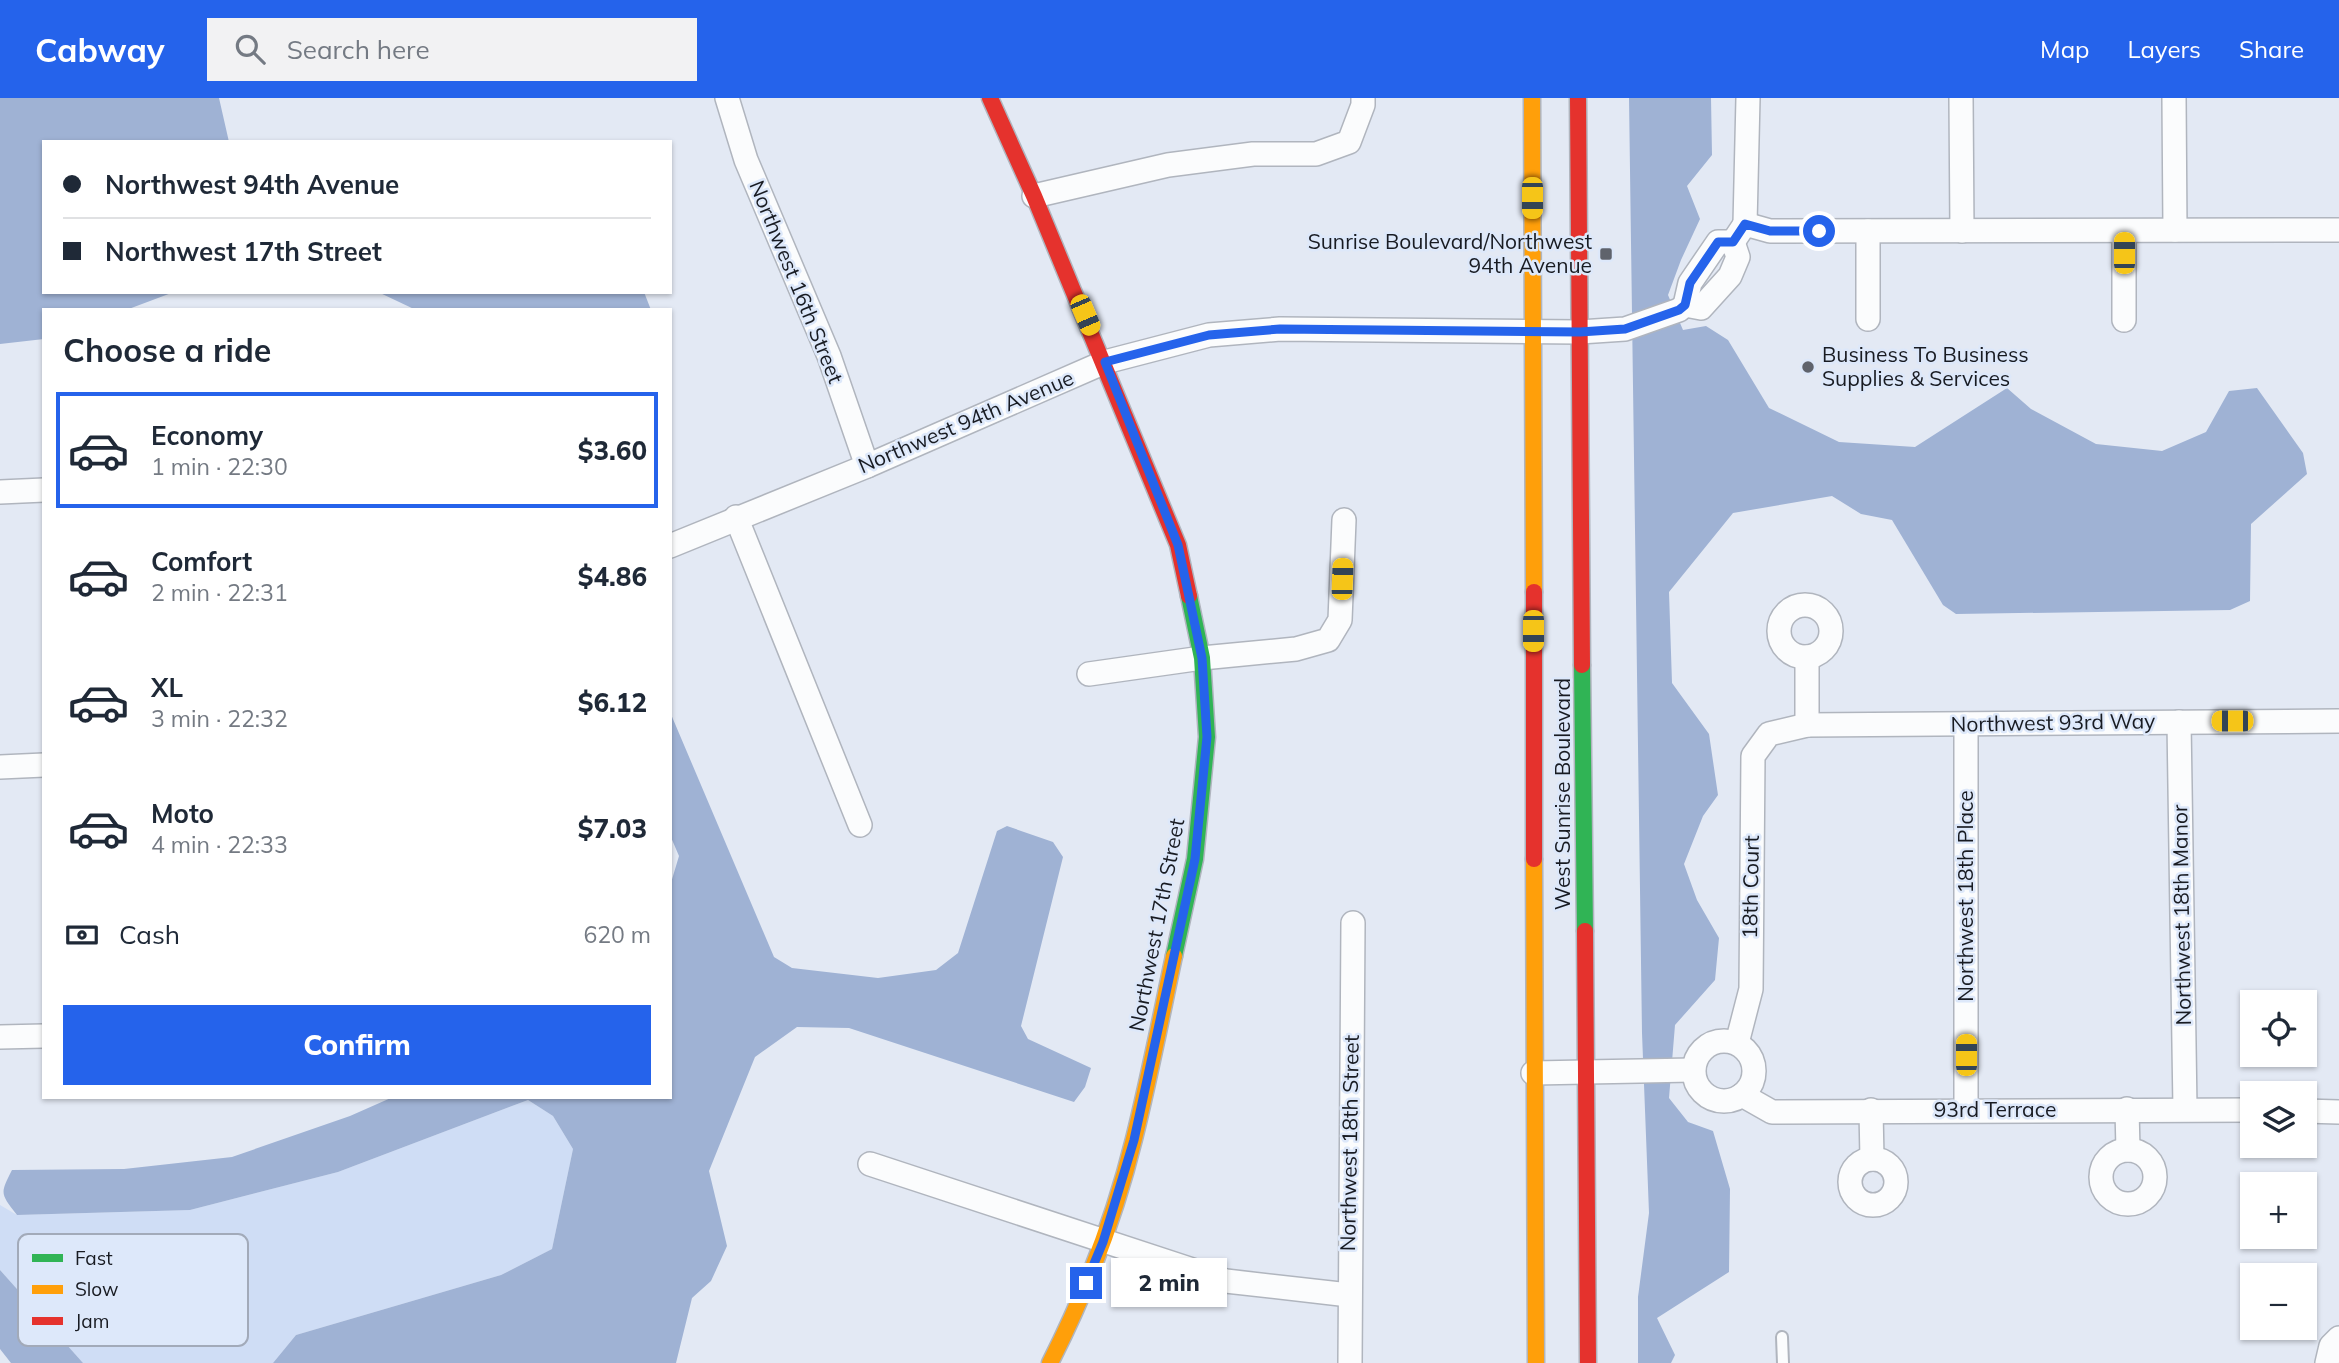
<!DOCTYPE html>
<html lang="en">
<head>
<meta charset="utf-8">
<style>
  body { margin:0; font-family:Mulish,sans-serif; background:#f2f2f3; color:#1f2937; height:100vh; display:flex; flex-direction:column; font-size:26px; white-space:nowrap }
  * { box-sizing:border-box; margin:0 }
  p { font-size:23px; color:#747a83 }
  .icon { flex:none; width:38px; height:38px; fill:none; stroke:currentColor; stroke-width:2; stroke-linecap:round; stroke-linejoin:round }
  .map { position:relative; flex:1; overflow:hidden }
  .side { position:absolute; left:42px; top:210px; width:630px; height:791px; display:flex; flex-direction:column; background:#fff; border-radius:0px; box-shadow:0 2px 5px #0004 }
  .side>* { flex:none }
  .hud { position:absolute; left:42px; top:42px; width:630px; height:154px; border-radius:0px; box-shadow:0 2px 5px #0004; display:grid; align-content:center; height:154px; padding:0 21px; background:#fff }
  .buttons { position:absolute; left:2240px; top:892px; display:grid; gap:14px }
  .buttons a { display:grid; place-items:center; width:77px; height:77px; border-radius:0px; background:#fff; box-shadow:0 2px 5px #0004; font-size:35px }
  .end { position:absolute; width:32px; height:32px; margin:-16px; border:9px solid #2563eb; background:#fff; box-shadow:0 0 0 4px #fff }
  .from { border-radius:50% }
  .bubble { position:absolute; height:49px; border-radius:0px; background:#fff; box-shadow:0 2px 5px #0004; font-size:23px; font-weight:800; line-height:49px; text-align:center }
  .car { position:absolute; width:21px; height:42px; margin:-21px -10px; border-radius:9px; box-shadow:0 0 5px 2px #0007; background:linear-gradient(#f5c518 24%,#345 0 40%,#f5c518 0 76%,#345 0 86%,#f5c518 0) }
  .hud b { display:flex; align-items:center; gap:24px; height:66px; font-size:26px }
  .hud b+b { border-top:2px solid #e0e1e3 }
  .hud i { width:18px; height:18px; background:#1f2937 }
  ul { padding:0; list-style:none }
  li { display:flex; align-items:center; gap:21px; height:116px; margin:0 14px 10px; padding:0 7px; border:4px solid transparent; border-radius:0px }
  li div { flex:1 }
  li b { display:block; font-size:26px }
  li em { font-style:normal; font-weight:800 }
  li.on { border-color:#2563eb }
  li>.icon { width:63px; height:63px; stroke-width:1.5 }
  h2 { padding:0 21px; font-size:32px; line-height:84px }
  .pay { display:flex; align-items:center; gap:18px; height:77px; padding:0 21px; font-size:26px }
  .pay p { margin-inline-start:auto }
  .button { display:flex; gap:14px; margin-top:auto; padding:14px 21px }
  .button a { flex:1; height:80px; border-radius:0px; background:#2563eb; color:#fff; font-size:28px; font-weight:800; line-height:80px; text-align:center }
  header { display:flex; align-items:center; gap:42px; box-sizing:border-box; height:98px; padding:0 35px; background:#2563eb; color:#fff }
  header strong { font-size:33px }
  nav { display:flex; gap:38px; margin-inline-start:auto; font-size:24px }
  .search { width:490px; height:63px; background:#f2f2f3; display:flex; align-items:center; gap:18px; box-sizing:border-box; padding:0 24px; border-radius:0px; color:#747a83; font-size:26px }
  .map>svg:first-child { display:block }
  .green { fill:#cfddf5 }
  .water { fill:#9fb2d4 }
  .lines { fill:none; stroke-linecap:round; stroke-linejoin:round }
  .lane-casing { stroke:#b0b5be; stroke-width:14 }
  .street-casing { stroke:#b0b5be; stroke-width:26 }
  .fast-casing { stroke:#b0b5be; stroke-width:19 }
  .slow-casing { stroke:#b0b5be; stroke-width:19 }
  .jam-casing { stroke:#b0b5be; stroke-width:19 }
  .lane { stroke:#fbfcfd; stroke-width:10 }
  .street { stroke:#fbfcfd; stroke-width:23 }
  .fast { stroke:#30b455; stroke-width:16 }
  .slow { stroke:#ff9f0a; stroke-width:16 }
  .jam { stroke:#e5322d; stroke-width:16 }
  .route { stroke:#2563eb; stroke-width:9 }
  .poi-dot { fill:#5f636c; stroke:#dde8fa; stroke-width:2.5 }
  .labels { text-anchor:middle; stroke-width:5; stroke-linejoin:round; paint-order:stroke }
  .poi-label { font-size:21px; fill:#181b22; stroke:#dde8fa; text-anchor:end }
  .street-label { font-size:21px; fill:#181b22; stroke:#dde8fa }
  .key { fill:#dde8fa; stroke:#a2aab9; stroke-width:2 }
  .key-label { font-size:19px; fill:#181b22 }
</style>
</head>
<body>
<header>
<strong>Cabway</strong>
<div class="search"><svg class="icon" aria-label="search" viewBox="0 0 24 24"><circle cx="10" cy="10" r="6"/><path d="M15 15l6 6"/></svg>Search here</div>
<nav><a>Map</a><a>Layers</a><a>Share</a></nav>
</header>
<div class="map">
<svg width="2339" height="1265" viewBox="0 0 2339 1265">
  <rect width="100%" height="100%" fill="#e3e9f4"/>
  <path class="green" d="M528,1002l25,16 20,33 -21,100 -51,26 -205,60 -23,28h-190l-83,-93v-65l17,10 173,-5 148,-38z"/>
  <g class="water">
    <path d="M0,0h219l10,44h-185v150h130l-48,18h-82v29l-44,5z"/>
    <path d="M1629,0h82l1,57 -25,31 13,33 -19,41 -13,35 15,35 23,-4 22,14 41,68 70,34 76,5 92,-59 24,21 65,35 66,7 44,-19 23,-41 28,-3 46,65 4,21 -56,50 -1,77 -20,9 -274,4 -13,-9 -51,-85 -31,-6 -29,-18 -99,17 -64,79 3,91 37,51 9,61 -15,21 -19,48 13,36 22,38 -4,42 -40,45 -6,73 19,24 25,9 17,58 -1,83 -72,46 18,37 -4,8h-33v-66l11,-84 -7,-180z"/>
    <path d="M378,194h266l7,18h-235z"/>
    <path d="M670,614l104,245 18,11 86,10 58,-8 22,-17 39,-122 10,-5 46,16 10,15 -42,169 7,13 63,29 -6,19 -11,15 -225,-74 -52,-1 -42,30 -46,114 18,75 -16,35 -19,17 -16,65h-403l23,-28 205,-60 51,-26 21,-100 -20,-33 -25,-16 -190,72 -148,38 -173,5c-17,-22 -17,-21 -5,-45l112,-1 108,-12 118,-41 43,-19h277v-211l9,-30 -9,-21z"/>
    <path d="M0,1172l83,93h-72l-11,-14z"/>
  </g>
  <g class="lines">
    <defs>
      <path id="lane" d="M1782,1239l1,26"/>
      <g id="street">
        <path d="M727,0l19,62 83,196 38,110"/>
        <path d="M1961,0l1,133"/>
        <path d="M2174,0l1,132"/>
        <path d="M1034,98l134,-31 85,-11h63l33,-12 14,-37v-7"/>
        <path d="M1745,126l3,-126"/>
        <path d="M1868,133v88"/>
        <path d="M1733,144l12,-18 25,7 569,-1"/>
        <path d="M1685,207l16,3 29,-32 8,-19 -5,-15"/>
        <path d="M2124,222v-89"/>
        <path d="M0,394l44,-2"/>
        <path d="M736,419l124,308"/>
        <path d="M670,448l197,-80 238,-104 104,-27 71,-6 300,3 45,-3 54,-19 6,-5 5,-22 28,-41h15"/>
        <circle cx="1805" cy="533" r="26"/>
        <path d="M1089,576l113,-16 94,-9 32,-9 12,-20 4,-100"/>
        <path d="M2179,624l6,387"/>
        <path d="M1966,626v386"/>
        <path d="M1807,627v-68"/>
        <path d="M0,669l44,-2"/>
        <path d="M0,939l44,-1"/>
        <circle cx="1724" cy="973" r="30"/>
        <path d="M1737,945l14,-54 2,-233 16,-22 38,-9 532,-4"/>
        <path d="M1533,975l160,-3"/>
        <path d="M1742,997l30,17 480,-2"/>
        <path d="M2127,1011l1,41"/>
        <path d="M1871,1012l1,49"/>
        <path d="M2305,1013l34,1"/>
        <circle cx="2128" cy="1079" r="27"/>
        <circle cx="1873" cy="1084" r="23"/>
        <path d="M870,1066l356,117 123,14"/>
        <path d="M1350,1265l3,-440"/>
        <path d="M2327,1265l4,-17 8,-8"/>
      </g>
      <g id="fast">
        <path d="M1582,567l3,266"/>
        <path d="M1174,858l21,-97 12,-122 -5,-79 -13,-62"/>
      </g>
      <g id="slow">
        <path d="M1532,0l2,494"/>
        <path d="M1534,761l2,504"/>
        <path d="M1050,1265c36,-71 65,-147 84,-224 15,-60 27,-122 40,-183"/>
      </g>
      <g id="jam">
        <path d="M990,0l44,98 144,349 11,51"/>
        <path d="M1578,0l4,567"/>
        <path d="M1534,494v267"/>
        <path d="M1585,833l3,432"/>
      </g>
    </defs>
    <use href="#lane" class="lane-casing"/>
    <use href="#street" class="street-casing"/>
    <use href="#fast" class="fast-casing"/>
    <use href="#slow" class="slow-casing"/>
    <use href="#jam" class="jam-casing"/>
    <use href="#lane" class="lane"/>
    <use href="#street" class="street"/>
    <use href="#fast" class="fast"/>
    <use href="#slow" class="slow"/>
    <use href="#jam" class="jam"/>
  </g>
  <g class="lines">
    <path class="route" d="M1086,1185l17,-41 31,-102 61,-281 12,-122 -5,-79 -24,-113 -73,-183 104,-27 71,-6 300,3 45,-3 54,-19 6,-5 5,-22 28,-41h15l12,-18 25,7h49"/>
  </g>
  <g class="poi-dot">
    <rect x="1599" y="149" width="14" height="14" rx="3.5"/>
    <circle cx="1808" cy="269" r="7"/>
  </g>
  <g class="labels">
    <g class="poi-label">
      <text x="1592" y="151">Sunrise Boulevard/Northwest<tspan x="1592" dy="24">94th Avenue</tspan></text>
      <text x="1822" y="264" text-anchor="start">Business To Business<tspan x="1822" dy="24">Supplies &amp; Services</tspan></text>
    </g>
    <g class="street-label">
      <text transform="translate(796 184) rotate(68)" y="7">Northwest 16th Street</text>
      <text transform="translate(966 324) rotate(-23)" y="7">Northwest 94th Avenue</text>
      <text transform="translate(2053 625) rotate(-1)" y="7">Northwest 93rd Way</text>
      <text transform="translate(1563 696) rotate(-90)" y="7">West Sunrise Boulevard</text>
      <text transform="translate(1751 789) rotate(-89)" y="7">18th Court</text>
      <text transform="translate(1966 798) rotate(-90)" y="7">Northwest 18th Place</text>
      <text transform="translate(2182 817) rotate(-91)" y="7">Northwest 18th Manor</text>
      <text transform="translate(1157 827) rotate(-79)" y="7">Northwest 17th Street</text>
      <text x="1995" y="1019">93rd Terrace</text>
      <text transform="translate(1350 1045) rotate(-89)" y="7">Northwest 18th Street</text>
    </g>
  </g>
  <rect x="18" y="1136" width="230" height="112" rx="10" class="key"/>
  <rect x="32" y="1156" width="31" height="8" fill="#30b455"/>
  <rect x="32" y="1187" width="31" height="9" fill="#ff9f0a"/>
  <rect x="32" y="1219" width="31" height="8" fill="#e5322d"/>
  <g class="key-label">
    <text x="75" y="1167">Fast</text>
    <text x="75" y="1198">Slow</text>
    <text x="75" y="1230">Jam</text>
  </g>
</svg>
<div class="buttons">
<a><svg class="icon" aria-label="locate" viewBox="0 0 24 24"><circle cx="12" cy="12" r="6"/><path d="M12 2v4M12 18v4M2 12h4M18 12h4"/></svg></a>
<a><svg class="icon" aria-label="layers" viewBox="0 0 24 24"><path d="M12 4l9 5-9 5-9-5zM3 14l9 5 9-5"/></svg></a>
<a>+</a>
<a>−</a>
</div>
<i class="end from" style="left:1819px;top:133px"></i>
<i class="end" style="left:1086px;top:1185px"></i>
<div class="bubble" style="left:1111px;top:1160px;width:116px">2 min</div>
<i class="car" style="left:1532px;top:100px;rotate:180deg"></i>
<i class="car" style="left:2124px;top:155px;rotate:0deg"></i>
<i class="car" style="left:1085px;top:217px;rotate:157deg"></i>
<i class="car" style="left:1342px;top:481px;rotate:2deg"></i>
<i class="car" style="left:1533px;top:533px;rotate:180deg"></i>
<i class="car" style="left:2232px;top:623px;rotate:270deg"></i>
<i class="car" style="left:1966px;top:957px;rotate:0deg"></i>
<div class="hud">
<b><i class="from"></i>Northwest 94th Avenue</b>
<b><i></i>Northwest 17th Street</b>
</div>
<section class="side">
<h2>Choose a ride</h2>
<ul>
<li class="on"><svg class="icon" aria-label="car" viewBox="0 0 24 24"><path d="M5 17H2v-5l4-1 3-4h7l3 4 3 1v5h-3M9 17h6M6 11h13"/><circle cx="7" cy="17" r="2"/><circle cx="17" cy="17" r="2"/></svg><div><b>Economy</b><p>1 min · 22:30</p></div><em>$3.60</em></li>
<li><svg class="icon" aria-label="car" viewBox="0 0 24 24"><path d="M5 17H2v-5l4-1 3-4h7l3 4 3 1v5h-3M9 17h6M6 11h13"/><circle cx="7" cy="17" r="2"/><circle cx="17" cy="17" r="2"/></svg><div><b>Comfort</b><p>2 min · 22:31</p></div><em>$4.86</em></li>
<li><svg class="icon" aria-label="car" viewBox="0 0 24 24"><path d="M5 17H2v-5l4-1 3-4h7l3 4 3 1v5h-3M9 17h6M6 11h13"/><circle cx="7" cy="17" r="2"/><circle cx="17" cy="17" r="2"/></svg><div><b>XL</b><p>3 min · 22:32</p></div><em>$6.12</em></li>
<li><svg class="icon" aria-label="car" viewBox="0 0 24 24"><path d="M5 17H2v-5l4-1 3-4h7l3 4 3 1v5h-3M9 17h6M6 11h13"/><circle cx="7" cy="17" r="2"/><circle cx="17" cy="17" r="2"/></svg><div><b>Moto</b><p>4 min · 22:33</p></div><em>$7.03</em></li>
</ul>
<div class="pay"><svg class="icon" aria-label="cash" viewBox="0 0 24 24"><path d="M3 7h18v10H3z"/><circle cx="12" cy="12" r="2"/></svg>Cash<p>620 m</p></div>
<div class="button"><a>Confirm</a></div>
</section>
</div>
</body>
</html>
